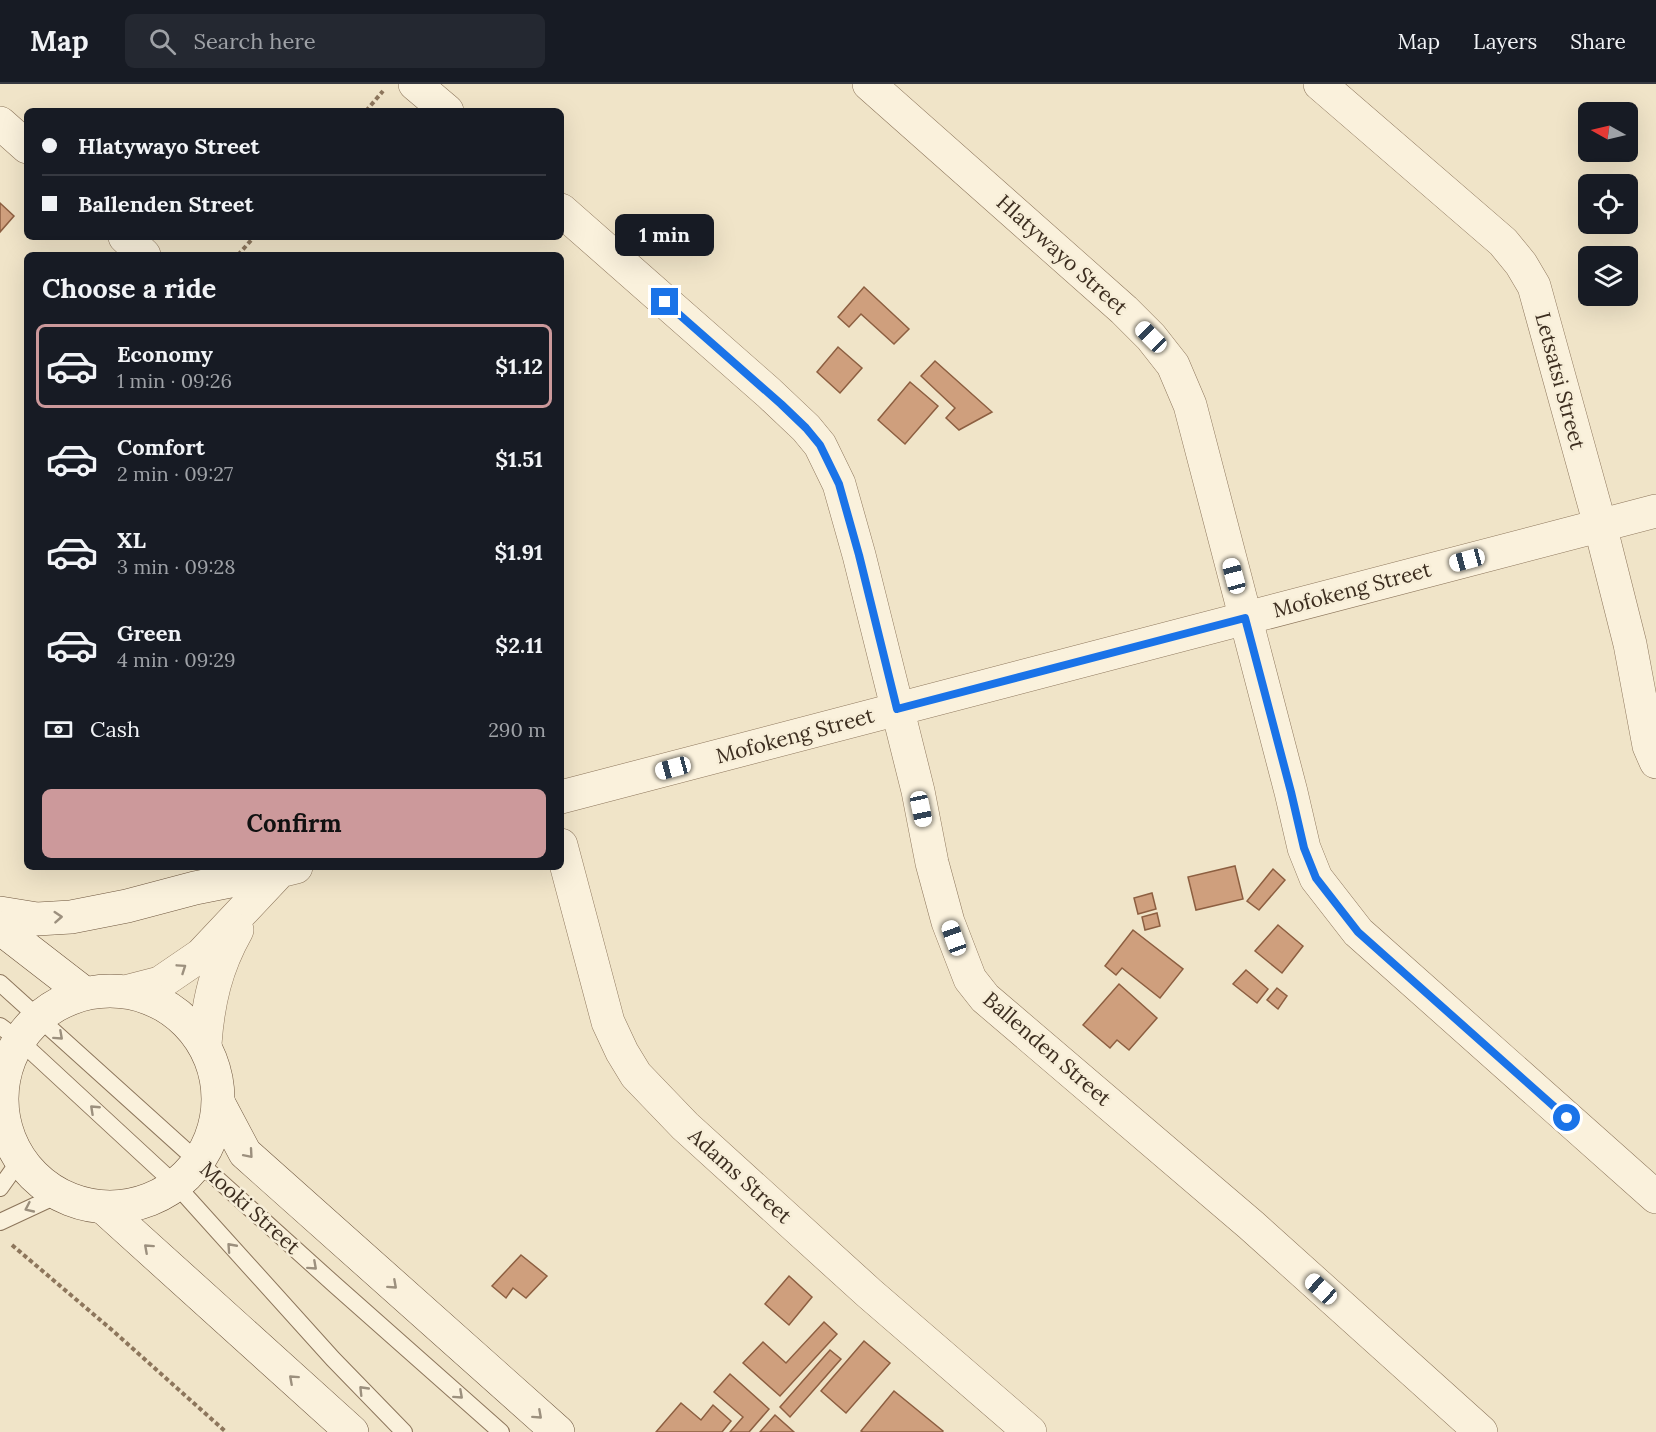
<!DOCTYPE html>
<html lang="en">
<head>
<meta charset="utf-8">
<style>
  body { margin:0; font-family:Lora,serif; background:#242831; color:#f1f3f6; height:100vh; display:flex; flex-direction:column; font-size:22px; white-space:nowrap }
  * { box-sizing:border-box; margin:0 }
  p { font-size:20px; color:#9ea1a6 }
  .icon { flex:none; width:33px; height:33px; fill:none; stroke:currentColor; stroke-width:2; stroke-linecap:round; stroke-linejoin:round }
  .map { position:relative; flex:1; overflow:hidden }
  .side { position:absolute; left:24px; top:168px; width:540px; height:618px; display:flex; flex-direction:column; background:#171b24; border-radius:9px; box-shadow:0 6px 24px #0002 }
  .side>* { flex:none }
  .guide { position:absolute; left:24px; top:24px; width:540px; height:132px; border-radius:9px; box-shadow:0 6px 24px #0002; display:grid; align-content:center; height:132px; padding:0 18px; background:#171b24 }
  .needle { width:39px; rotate:278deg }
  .tools { position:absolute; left:1578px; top:18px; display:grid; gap:12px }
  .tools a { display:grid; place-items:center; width:60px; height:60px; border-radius:9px; background:#171b24; box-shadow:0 6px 24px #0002; font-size:30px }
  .end { position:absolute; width:27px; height:27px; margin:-14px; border:8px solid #1a73e8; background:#fff; box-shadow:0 0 0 3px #fff }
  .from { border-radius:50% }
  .bubble { position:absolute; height:42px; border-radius:9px; background:#171b24; box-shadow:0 6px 24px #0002; font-size:20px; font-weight:800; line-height:42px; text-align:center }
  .car { position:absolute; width:18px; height:36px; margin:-18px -9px; border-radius:8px; box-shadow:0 0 4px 2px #0007; background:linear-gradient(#fff 24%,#345 0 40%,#fff 0 76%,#345 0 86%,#fff 0) }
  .guide b { display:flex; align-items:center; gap:21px; height:57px; font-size:22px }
  .guide b+b { border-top:2px solid #363941 }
  .guide i { width:15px; height:15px; background:#f1f3f6 }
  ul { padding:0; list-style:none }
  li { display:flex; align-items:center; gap:18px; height:84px; margin:0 12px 9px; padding:0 6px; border:3px solid transparent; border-radius:9px }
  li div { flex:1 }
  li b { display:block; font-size:22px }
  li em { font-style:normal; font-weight:800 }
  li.on { border-color:#cc999b }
  li>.icon { width:54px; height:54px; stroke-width:1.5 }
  h2 { padding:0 18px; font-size:27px; line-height:72px }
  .pay { display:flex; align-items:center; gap:15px; height:66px; padding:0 18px; font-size:22px }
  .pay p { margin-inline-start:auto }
  .action { display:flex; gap:12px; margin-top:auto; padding:12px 18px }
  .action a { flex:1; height:69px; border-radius:9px; background:#cc999b; color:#111; font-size:24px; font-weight:800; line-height:69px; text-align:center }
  header { display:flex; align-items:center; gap:36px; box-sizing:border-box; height:84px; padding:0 30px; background:#171b24; border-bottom:2px solid #363941 }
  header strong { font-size:28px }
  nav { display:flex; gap:33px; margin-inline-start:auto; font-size:21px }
  .search { width:420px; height:54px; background:#242831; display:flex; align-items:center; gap:15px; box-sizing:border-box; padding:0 21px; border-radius:9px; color:#9ea1a6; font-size:22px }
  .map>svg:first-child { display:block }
  .building { fill:#cf9f7d; stroke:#8d5f41; stroke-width:1.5 }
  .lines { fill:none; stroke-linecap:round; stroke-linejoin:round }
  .service-casing { stroke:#8d765c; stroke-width:18 }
  .minor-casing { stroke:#8d765c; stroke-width:34 }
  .tertiary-casing { stroke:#8d765c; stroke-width:34 }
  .secondary-casing { stroke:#6f573f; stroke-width:34 }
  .path { stroke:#8d765c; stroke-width:4; stroke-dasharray:4.5 3; stroke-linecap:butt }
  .service { stroke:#faf1dc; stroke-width:16 }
  .minor { stroke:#faf1dc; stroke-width:33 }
  .tertiary { stroke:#faf1dc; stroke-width:33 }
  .secondary { stroke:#faf1dc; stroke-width:33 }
  .oneway { stroke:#9c907e }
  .route { stroke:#1a73e8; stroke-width:8 }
  .labels { text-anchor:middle; stroke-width:5; stroke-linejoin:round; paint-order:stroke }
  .street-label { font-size:21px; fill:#3d2e20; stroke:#f7eed8 }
</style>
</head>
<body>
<header>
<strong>Map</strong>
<div class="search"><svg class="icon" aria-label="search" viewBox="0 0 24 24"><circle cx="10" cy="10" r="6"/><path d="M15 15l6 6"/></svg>Search here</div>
<nav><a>Map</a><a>Layers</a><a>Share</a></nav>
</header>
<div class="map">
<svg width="1656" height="1348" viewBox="0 0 1656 1348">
  <rect width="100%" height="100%" fill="#f0e4c8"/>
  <g class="building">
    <path d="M0,119l14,13 -14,16z"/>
    <path d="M864,203l45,42 -15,15 -33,-30 -12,13 -11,-10z"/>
    <path d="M838,263l24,21 -22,25 -23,-21z"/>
    <path d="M935,277l57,51 -33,18 -13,-12 9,-10 -34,-32z"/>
    <path d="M910,298l28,24 -33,38 -27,-24z"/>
    <path d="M1235,782l8,33 -47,11 -8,-33z"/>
    <path d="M1273,785l12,11 -26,30 -12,-9z"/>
    <path d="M1152,809l4,16 -18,5 -4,-16z"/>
    <path d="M1157,829l3,13 -15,4 -3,-13z"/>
    <path d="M1278,841l25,21 -21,27 -27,-22z"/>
    <path d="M1133,846l50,39 -23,29 -38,-30 -6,7 -11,-9z"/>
    <path d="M1246,886l22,19 -11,14 -24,-19z"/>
    <path d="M1119,900l38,34 -28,32 -12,-10 -7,8 -27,-23z"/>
    <path d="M1277,904l10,8 -9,13 -11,-9z"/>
    <path d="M521,1171l26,21 -21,22 -13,-10 -7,10 -14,-12z"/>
    <path d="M789,1192l23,21 -23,28 -24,-21z"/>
    <path d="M824,1238l13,12 -57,62 -37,-33 20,-21 23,21z"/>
    <path d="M864,1257l26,22 -44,50 -25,-22z"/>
    <path d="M830,1266l11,9 -51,58 -10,-10z"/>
    <path d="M730,1290l39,35 -20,23h-19l13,-15 -29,-25z"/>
    <path d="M894,1307l49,40 -1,1h-79l-2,-1z"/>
    <path d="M681,1319l20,17 12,-15 18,16 -9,11h-66z"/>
    <path d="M775,1331l19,17h-34z"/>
  </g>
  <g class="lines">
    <defs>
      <g id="service">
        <path d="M0,899l335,302 166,147"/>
        <path d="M0,942l19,14 158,146 156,173 71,73"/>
        <path d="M0,1104l20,-28"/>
        <path d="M0,1138l58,-27"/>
      </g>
      <g id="minor">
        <path d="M415,0l32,27"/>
        <path d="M869,0l255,226 27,27 22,28 17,40 101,387 13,56 12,30 42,54 298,265"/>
        <path d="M1320,0l183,158 18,22 13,22 66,239 30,119 19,102 7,16"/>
        <path d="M0,39l27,24"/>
        <path d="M561,126l208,183 37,35 14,17 19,39 20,71 59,236 14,72 16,59 22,57 15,19 266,227 230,207"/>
        <path d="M125,153l19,18"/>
        <path d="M561,761l47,177 14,30 14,23 49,51 184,167 161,139"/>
      </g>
      <g id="tertiary">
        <path d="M561,713l1095,-286"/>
        <path d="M129,907l31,-8 41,-28 79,-84 16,-4"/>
        <path d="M205,960c3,-42 11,-77 32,-114"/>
      </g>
      <g id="secondary">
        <path d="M0,829l37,6 34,-2 56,-11 68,-18 85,-17"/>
        <path d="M0,844l84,65"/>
        <circle cx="110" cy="1015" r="108"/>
        <path d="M219,1020l26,49 313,279"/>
        <path d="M104,1124l248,224"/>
      </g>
    </defs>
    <use href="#service" class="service-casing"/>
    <use href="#minor" class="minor-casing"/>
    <use href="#tertiary" class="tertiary-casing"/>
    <use href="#secondary" class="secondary-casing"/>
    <g class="path">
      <path d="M366,27l17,-20"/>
      <path d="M238,171l16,-18"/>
      <path d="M12,1161l100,85 114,102"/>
    </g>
    <use href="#service" class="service"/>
    <use href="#minor" class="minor"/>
    <use href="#tertiary" class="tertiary"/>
    <use href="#secondary" class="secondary"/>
  </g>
  <defs><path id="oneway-chevron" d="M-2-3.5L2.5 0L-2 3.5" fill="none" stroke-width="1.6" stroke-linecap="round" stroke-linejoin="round" transform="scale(1.5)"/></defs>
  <g class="oneway">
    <use href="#oneway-chevron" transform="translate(58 833) rotate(-4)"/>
    <use href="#oneway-chevron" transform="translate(182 884) rotate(-34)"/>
    <use href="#oneway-chevron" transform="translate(59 952) rotate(42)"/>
    <use href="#oneway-chevron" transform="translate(94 1025) rotate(-137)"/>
    <use href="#oneway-chevron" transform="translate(249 1070) rotate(49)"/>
    <use href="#oneway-chevron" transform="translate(29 1124) rotate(155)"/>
    <use href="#oneway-chevron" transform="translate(231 1163) rotate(-132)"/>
    <use href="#oneway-chevron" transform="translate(148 1164) rotate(-138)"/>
    <use href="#oneway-chevron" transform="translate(313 1182) rotate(42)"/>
    <use href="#oneway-chevron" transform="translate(393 1201) rotate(42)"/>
    <use href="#oneway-chevron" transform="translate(293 1295) rotate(-138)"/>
    <use href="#oneway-chevron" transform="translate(363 1306) rotate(-134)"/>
    <use href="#oneway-chevron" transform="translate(459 1311) rotate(42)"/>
    <use href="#oneway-chevron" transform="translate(538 1331) rotate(42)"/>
  </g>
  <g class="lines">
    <path class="route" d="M665,218l116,102 25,24 14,17 19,39 20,71 38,154 348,-91 46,174 13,56 12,30 42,54 209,186"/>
  </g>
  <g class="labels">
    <g class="street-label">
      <text transform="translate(1062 171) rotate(42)" y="7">Hlatywayo Street</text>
      <text transform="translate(1560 297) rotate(75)" y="7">Letsatsi Street</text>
      <text transform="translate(1352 506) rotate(-15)" y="7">Mofokeng Street</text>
      <text transform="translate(795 652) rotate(-15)" y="7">Mofokeng Street</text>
      <text transform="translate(1047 965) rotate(41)" y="7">Ballenden Street</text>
      <text transform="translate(740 1092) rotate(42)" y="7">Adams Street</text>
      <text transform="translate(250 1124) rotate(42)" y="7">Mooki Street</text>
    </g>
  </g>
</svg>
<div class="tools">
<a><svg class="needle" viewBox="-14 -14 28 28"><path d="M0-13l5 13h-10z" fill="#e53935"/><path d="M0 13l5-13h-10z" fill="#9ea1a6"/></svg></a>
<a><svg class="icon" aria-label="locate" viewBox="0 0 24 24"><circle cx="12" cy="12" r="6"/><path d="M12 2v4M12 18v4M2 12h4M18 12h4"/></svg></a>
<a><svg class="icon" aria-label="layers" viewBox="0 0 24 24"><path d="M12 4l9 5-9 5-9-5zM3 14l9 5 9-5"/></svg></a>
</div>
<i class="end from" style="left:1567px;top:1034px"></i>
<i class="end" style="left:665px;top:218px"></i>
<div class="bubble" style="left:615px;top:130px;width:99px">1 min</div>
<i class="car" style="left:1151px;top:253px;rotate:315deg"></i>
<i class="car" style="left:1467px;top:476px;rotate:255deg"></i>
<i class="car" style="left:1234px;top:492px;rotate:345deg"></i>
<i class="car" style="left:673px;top:684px;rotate:255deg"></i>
<i class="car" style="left:921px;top:725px;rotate:168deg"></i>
<i class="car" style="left:954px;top:854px;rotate:340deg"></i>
<i class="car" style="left:1321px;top:1205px;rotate:312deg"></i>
<div class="guide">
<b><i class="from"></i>Hlatywayo Street</b>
<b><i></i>Ballenden Street</b>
</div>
<section class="side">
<h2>Choose a ride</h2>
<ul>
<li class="on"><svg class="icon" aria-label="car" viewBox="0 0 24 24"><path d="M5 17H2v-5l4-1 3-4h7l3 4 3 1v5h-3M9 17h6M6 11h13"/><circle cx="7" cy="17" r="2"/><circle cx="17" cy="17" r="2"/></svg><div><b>Economy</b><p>1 min · 09:26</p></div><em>$1.12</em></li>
<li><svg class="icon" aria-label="car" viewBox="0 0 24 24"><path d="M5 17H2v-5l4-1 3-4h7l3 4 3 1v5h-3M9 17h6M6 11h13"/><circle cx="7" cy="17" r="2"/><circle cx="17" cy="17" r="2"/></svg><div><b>Comfort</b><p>2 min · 09:27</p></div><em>$1.51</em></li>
<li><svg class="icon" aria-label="car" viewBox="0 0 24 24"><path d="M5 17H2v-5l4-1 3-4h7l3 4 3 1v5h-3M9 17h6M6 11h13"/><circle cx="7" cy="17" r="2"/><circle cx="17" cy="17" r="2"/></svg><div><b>XL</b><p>3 min · 09:28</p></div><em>$1.91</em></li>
<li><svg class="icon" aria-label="car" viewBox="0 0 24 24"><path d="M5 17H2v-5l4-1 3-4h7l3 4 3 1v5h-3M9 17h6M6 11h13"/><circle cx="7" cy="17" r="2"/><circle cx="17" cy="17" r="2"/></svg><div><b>Green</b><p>4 min · 09:29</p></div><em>$2.11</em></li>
</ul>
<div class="pay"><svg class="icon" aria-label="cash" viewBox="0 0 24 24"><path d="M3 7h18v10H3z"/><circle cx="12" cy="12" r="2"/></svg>Cash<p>290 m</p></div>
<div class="action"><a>Confirm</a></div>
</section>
</div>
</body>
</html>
